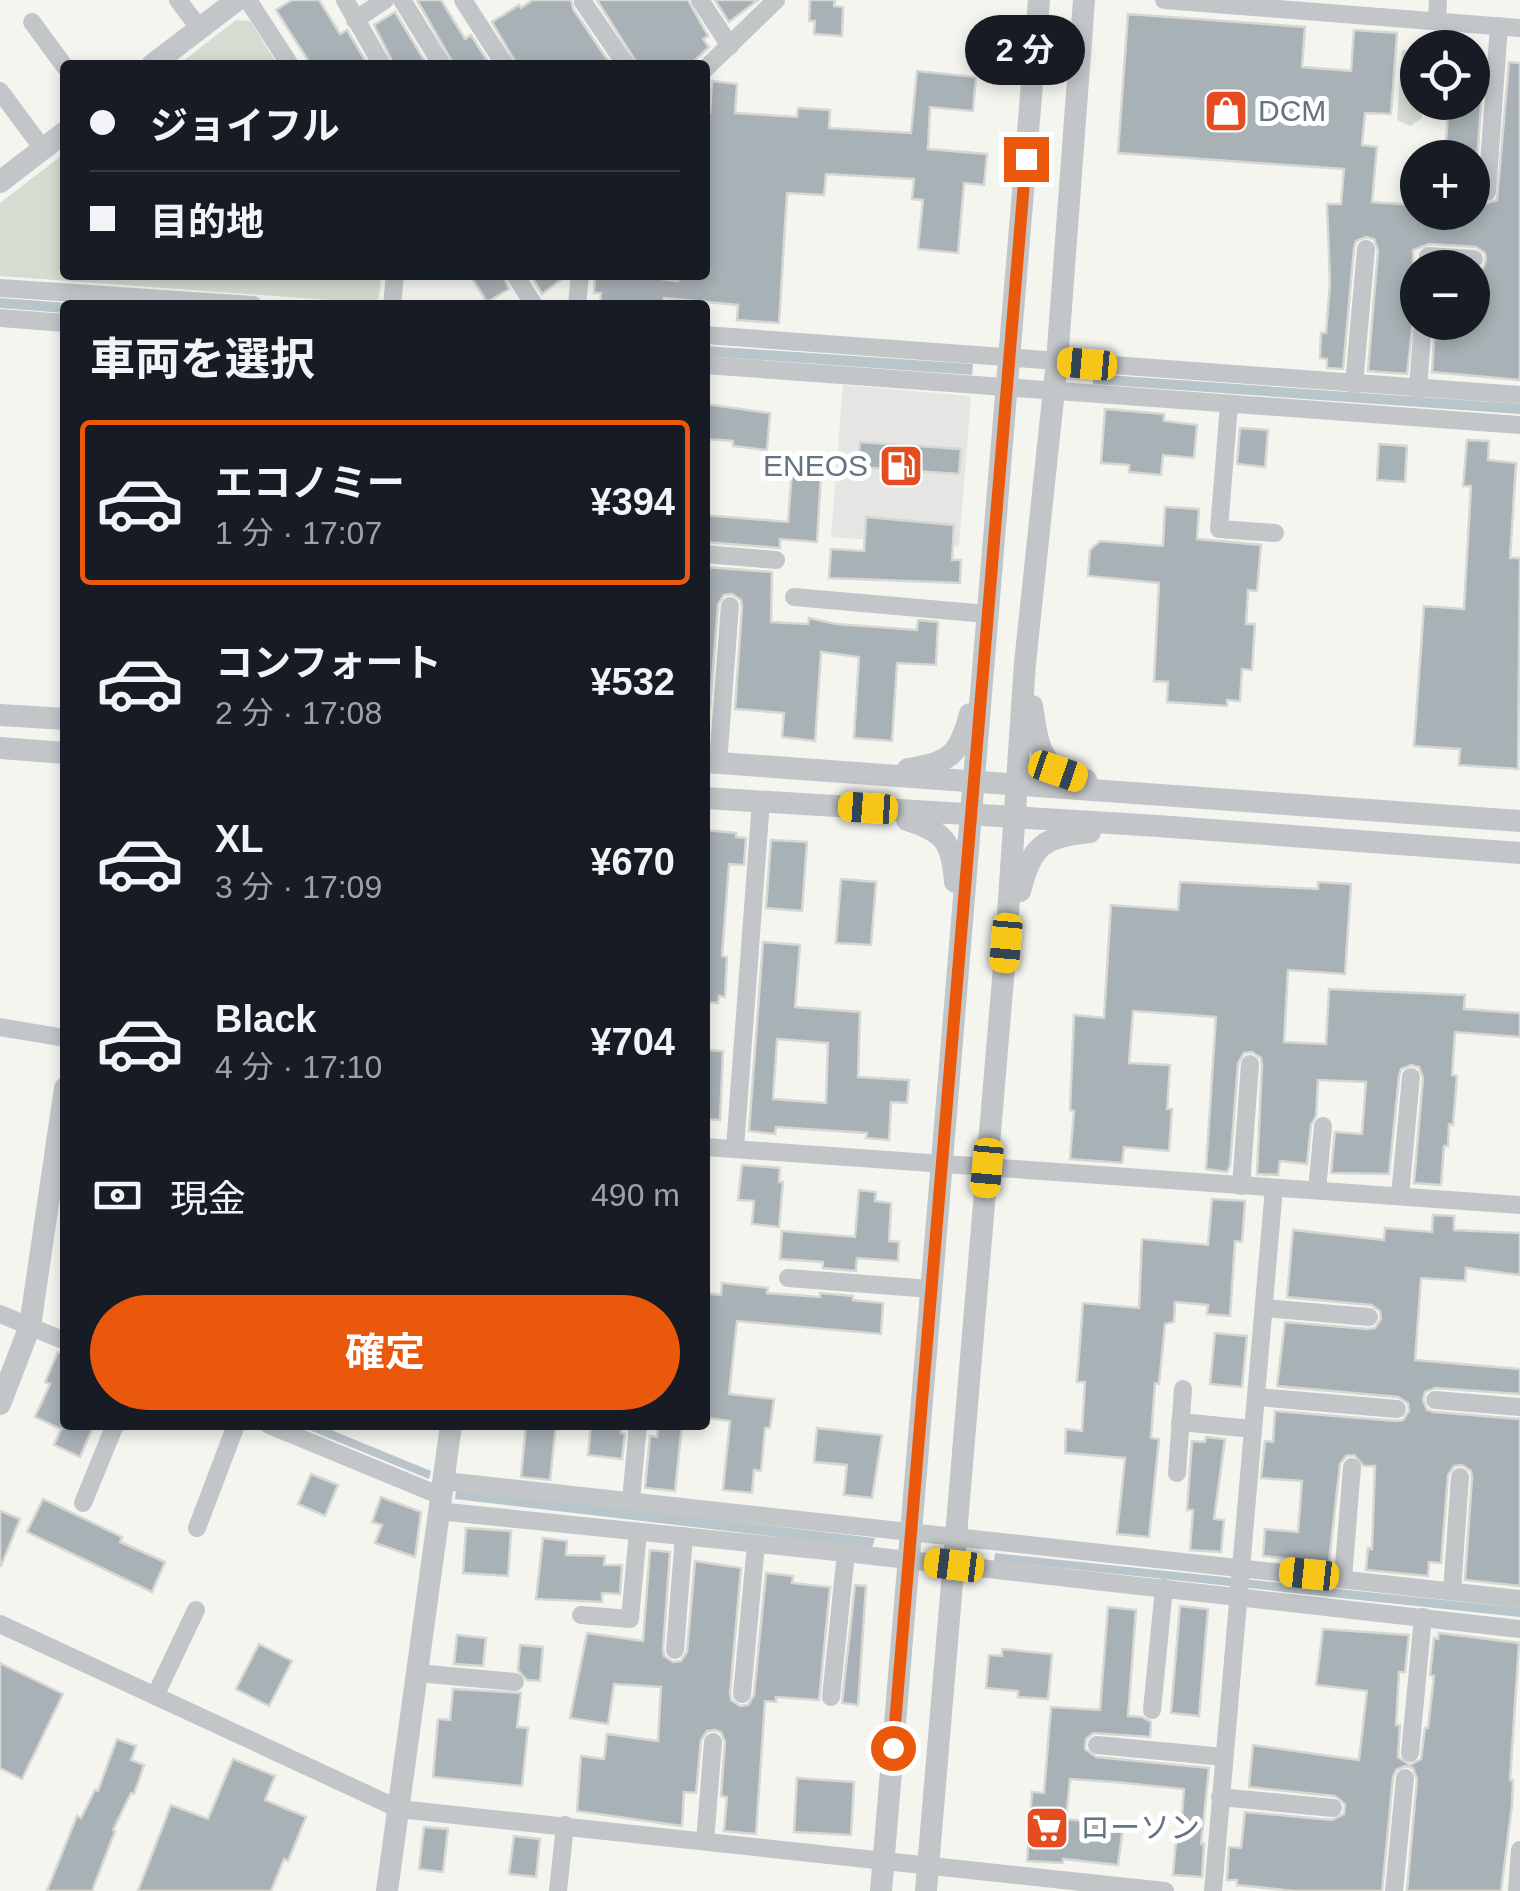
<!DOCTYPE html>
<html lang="ja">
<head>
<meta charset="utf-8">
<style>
  body { margin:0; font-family:Arial,"Noto Sans JP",sans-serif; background:#242831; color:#f1f3f6; height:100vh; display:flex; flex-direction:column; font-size:38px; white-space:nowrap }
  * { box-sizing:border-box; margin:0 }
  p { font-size:32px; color:#9ea1a6 }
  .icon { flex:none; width:55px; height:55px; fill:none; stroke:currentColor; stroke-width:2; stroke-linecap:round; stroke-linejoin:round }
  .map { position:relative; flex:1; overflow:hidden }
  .panel { position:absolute; left:60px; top:300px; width:650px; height:1130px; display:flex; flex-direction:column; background:#171b24; border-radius:10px; box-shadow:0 5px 15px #0003 }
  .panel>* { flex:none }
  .top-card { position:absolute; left:60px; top:60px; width:650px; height:220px; border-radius:10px; box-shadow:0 5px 15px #0003; display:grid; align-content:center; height:220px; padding:0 30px; background:#171b24 }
  .tools { position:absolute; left:1400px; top:30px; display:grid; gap:20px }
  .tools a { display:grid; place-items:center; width:90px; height:90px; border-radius:50%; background:#171b24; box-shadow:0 5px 15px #0003; font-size:50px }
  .end { position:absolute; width:45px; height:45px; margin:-22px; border:12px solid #ea580c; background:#fff; box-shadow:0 0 0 5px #fff }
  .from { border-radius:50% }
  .bubble { position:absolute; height:70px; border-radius:35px; background:#171b24; box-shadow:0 5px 15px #0003; font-size:32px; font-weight:700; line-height:70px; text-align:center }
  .car { position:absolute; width:30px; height:60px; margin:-30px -15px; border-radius:12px; box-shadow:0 0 8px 2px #0007; background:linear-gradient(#f5c518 24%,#345 0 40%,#f5c518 0 76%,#345 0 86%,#f5c518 0) }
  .top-card b { display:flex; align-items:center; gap:35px; height:95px; font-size:38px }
  .top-card b+b { border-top:2px solid #363941 }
  .top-card i { width:25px; height:25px; background:#f1f3f6 }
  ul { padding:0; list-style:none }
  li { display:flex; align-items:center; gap:30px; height:165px; margin:0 20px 15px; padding:0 10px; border:5px solid transparent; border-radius:10px }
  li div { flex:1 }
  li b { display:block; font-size:38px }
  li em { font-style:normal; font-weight:700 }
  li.on { border-color:#ea580c }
  li>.icon { width:90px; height:90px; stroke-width:1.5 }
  h2 { padding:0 30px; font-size:45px; line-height:120px }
  .pay { display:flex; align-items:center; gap:25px; height:110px; padding:0 30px; font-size:38px }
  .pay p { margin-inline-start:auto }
  .action { display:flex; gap:20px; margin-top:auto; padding:20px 30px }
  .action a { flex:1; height:115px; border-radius:60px; background:#ea580c; color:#fff; font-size:40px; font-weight:700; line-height:115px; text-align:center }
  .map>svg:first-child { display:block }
  .built { fill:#e5e6e4 }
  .green { fill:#d5dcd2 }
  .water { fill:#b9c5ca }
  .building { fill:#a8b1b5; stroke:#d6d6d3; stroke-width:2.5; fill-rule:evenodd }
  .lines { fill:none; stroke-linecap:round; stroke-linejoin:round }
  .minor { stroke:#c2c6c9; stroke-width:18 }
  .tertiary { stroke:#c2c6c9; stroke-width:22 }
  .route { stroke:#ea580c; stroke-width:12 }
  .labels { text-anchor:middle; stroke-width:10; stroke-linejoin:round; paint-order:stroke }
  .poi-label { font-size:30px; fill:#637582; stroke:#fff; text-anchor:start }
</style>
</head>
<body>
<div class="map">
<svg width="1520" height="1891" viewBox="0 0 1520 1891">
  <rect width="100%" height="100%" fill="#f5f5f0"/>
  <path class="built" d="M843,385l128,11 -12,151 -128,-10z"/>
  <g class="green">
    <path d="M236,20l14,1 28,44h-100z"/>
    <path d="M1402,50l15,1 1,51 5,1 -1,15 -12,8 -13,-6z"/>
    <path d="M65,153v122h316l-2,23 -8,5 -371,-27v-73z"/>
  </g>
  <g class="water">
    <path d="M0,298l97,7h-32v8l-65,-5z"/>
    <path d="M705,346l268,18 -1,11 -267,-19z"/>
    <path d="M1093,374l427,30v10l-427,-30z"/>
    <path d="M297,1425h22l112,46 -2,8z"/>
    <path d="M456,1489l419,49 -3,10 -417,-49z"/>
    <path d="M995,1553l525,55v9l-526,-56z"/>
  </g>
  <g class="building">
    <path d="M292,0h27l21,34 7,-4 21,35h-57l-35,-55z"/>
    <path d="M417,0h24l24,39 6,-4 19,30h-36z"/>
    <path d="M533,0h38l2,9 38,56h-94l-25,-43 27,-17 2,3z"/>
    <path d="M597,0h91l20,36 -5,3 6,8 -19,18h-52z"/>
    <path d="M715,0h43l-29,22z"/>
    <path d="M810,0h25l-1,6 9,1 -1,29 -28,-2 1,-13h-6z"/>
    <path d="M395,12l31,51 -3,2h-29l-20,-40z"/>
    <path d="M1128,14l177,13 -3,40 49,4 3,-41 43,3 -6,81 -26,-1 -3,32 15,2 -5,55 46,3v7h54v-54h-27l3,-46 15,1 1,-11h8v-43l12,1 -9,132 4,10 6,2 12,-4 12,-138 11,1v317l-88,-8 3,-50h37v-51l12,-4 2,-8 -1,-6 -9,-6 -47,-3 -16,6 1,64 -7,60 -39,-3 10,-121 -4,-11 -8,-2 -10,4 -2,7 -11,121 -16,-1v-9l-7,-1 1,-25h5l4,-49 -3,-80h14l3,-35 -226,-16z"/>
    <path d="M917,71l59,6 -3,34 -43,-4 -2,42 59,5 -3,31 -20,-2 -6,70 -40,-4 5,-49 -11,-1 2,-20 -88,-5 -2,21 -37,-2 -8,130 -42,-3 1,-15 -74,-7 -1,7h-63l1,-12h-7l1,-18h34l49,6 1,-6h26v-164l5,1 2,-31 25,3 -2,29 62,4 1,-9 32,2 -1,18 82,5z"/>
    <path d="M470,275h33l6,14 -22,13z"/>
    <path d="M531,275h36l-25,19z"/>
    <path d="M705,404l65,9 -3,37 -34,-4v-5l-28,-2z"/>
    <path d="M1105,409l59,5v7l33,4 -3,33 -31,-3 -2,20 -32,-3v-7l-28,-2z"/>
    <path d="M1240,428l28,2 -3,37 -28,-3z"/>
    <path d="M1467,440l22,1 -1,19 28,3 -6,95h10l-2,211 -59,-4 1,-16 -46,-3 10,-140 40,3 7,-123h-8z"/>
    <path d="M860,442l101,7 -2,25 -101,-7z"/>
    <path d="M1379,444l28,2 -2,36 -28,-2z"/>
    <path d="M792,471l29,2 -4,69 -37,-3v9l-75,-6v-27l83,7z"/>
    <path d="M1165,507l34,2 -2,30 64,6 -4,46 -9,-1 -2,34h9l-3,46 -10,-1 -2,32 -13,-1v6l-60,-4 1,-20 -14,-1 5,-98 -71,-7 2,-26 10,-9 63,5z"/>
    <path d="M866,517l88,8 -2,35h9l-1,23 -131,-5 2,-29 33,2z"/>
    <path d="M705,567l67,5 -1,50 37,2 1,-6 27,6 81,6 1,-10 20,2 -2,43 -39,-2 -5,78 -38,-3 5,-81 -38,-5 -6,89 -33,-4 2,-24 -49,-4 7,-102 -1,-7 -9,-6 -8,1 -6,9 -8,102h-5z"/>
    <path d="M705,830l31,3v4l10,1 -2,27 -15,-1 -7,92 5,1 -2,40 -6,-1 -1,7 -13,-1z"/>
    <path d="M771,840l36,2 -5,69 -36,-3z"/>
    <path d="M841,879l35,3 -5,63 -35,-2z"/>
    <path d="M1180,882l138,7v-7l33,2 -6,90 -57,-4 -4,72 42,2 3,-55 136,6 -1,14 56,4v24l-65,-5 -3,43 5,1 -4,49 -4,-1 -1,22h-4l-3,39 -27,-2 9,-105 -4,-11 -8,-2 -10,4 -2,7 -10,98 -58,-1 4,-41 27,2 4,-52 -48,-2 -2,36 -5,9 -4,39 -27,-3 -2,14 -21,-1 5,-109 -1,-7 -9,-6 -8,1 -6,10 -8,103 -3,6 -21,-3 10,-152 -54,-4 -29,-2 -4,52 41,2 -3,44h5l-3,42 -45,-4 -2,16 -52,-4 4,-48 -4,-1 4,-95 30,3 7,-113 67,5z"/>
    <path d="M763,942l37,3 -5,62 65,5 -2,65 51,3 -2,23 -16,-1 -2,38 -23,-2 1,-5 -91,-6 -1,7 -26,-3zM777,1039l51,4 -2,60 -53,-4z"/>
    <path d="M705,1050l18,1 -3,69 -15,-1z"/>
    <path d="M742,1165l38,3 -1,14h4l-4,45 -27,-3 2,-23 -16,-1z"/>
    <path d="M859,1190l17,2 -1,9 16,2 -2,38 10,1 -1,19 -41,-3 -1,13 -33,-3v-6l-43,-3 2,-28 73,6z"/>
    <path d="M1212,1199l33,2 -3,41 -7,-1 -5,75 -23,-2 1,-9 -33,-3 -1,20 -9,2 -6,60 -4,-1 -4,55 8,1 -10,98 -32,-3 8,-76 -60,-5 1,-24 16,2 3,-49h-8l6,-79 56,5 3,-69 66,6z"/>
    <path d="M1433,1215l21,1v14l66,3v42l-54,-7 -1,13 -44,-3 -6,82 105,9v25l-85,-6 -10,4 -2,8 4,10 7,2 86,7v167l-55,-6 7,-102 -1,-7 -9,-6 -8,1 -6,9 -7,88 -12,-1 -1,14 -62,-6 2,-22 4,1 3,-83h-11l-10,-11 -8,1 -6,8 -11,98 -66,-6 2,-27 33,3 4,-51 -41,-3 4,-37 8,1 2,-31 121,10 7,-1 6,-9 -1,-8 -10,-6 -121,-11 8,-64 83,7 7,-1 6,-9 -1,-8 -9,-6 -84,-8 6,-67 91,10 1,-12 47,4z"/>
    <path d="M722,1283l46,5 -1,5 53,4v-4l33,3v4l30,3 -2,31 -144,-13 -8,73 45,5 -4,29h-5l-4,43 -7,-1 -2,23 -29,-3 7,-69 -25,-3v-125l16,2z"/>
    <path d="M1215,1333l32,3 -5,51 -32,-3z"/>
    <path d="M58,1352l7,1v72h29l-14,32 -26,-12 7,-16 -26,-12 15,-33 -5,-2z"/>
    <path d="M526,1425h30l-6,55 -29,-3z"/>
    <path d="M591,1425h30v8l4,1 -3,25 -34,-4z"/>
    <path d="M658,1425h24l-7,66 -30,-3 5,-52 7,1z"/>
    <path d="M817,1428l65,7 -10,63 -28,-3 3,-30 -33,-3z"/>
    <path d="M1206,1437l19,2 -11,80 10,1 -3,32 -31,-2 3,-40h-6l5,-69 13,1z"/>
    <path d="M311,1474l27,11 -13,31 -27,-12z"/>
    <path d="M381,1497l40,15 -6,45 -40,-14 7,-18 -10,-3z"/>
    <path d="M43,1499l79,38 -2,5 45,20 -13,30 -125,-60z"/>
    <path d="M0,1511l20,8 -19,47h-1z"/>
    <path d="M466,1528l45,3 -3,45 -45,-3z"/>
    <path d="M543,1538l24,3 -1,14 39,1 -1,9h18l-2,29 -18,-1v9l-66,-3z"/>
    <path d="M650,1550l20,2 -7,97 1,7 9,6 8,-1 6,-9 8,-91 46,7 -11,125 1,7 9,6 8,-1 6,-10 12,-122 27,3 -1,7 38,4 -11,113 -43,-3v5l-11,-1 -9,133 -32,-3 3,-34 -6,-1 4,-54 -4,-10 -6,-2 -8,1 -6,9 -5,53 -12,-1 -2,34 -105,-15 4,-55 23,3 3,-25 51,7 3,-54 -47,-3 -6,40 -38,-6 17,-85 56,8z"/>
    <path d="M855,1585l11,1 -8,119 -16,-2z"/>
    <path d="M1180,1606l28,3 -9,107 -28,-3z"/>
    <path d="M1108,1607l28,3 -8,106 14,1 9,5 -1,15 -57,-4 -7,6 -1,10 11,8 113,11 -8,76h3l-2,33 -29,-2 3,-34 4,1 4,-53 -69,-7 -45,-3 -4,40 57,7 -5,39 -55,-6v4l-36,-2 5,-69 12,1 7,-86 49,3z"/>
    <path d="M1323,1629l86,6 -4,37h-6l-3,53h4l-2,32 12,8 11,-6 4,-31h3l6,-52 -4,-1 4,-37 4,1 1,-6 80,10 -9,137h3l-1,25 -11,86h-94l10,-112 -4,-11 -8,-2 -9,4 -3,7 -11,114h-87l-58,-6v-5h-10l2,-33 12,1 4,-36 87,8 12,-6 1,-10 -10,-8 -86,-9 4,-42 106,15 8,-69 -51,-6z"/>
    <path d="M457,1635l29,3 -3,28 -29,-2z"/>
    <path d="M259,1644l33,17 -23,45 -33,-17z"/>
    <path d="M520,1645l23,2 -3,34 -13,-1 -9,-10z"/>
    <path d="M1002,1649l50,5 -4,45 -30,-2v-6l-32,-3 3,-33 13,1z"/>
    <path d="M0,1663l63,31 -41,85 -22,-11z"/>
    <path d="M453,1689l68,4 -4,34 11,1 -6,58 -89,-9 5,-58 12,1z"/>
    <path d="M117,1739l19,7 -5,14 13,5 -10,29 -3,-1 -18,37 2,1 -23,60h-45l30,-75 4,2 14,-28 3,1z"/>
    <path d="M233,1759l42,17 -10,24 41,17 -18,44 -4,-2 -13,32h-133l33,-86 37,14z"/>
    <path d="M797,1778l57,4 -3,53 -57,-3z"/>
    <path d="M424,1827l24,2 -5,43 -24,-3z"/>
    <path d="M514,1836l26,3 -4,38 -27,-3z"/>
  </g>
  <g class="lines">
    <g class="minor">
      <path d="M178,0l22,29"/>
      <path d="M248,0l42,65"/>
      <path d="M345,0l37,65"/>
      <path d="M402,0l40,65"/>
      <path d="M463,0l42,65"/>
      <path d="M700,0l30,46"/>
      <path d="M1164,0l356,28"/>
      <path d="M583,2l43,63"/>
      <path d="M355,20l30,-20"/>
      <path d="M1437,21l1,-21"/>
      <path d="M32,22l33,45"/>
      <path d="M705,69l71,-69"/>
      <path d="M0,91l43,58"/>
      <path d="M1487,192l12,-166"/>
      <path d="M1427,268l1,-12 46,3"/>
      <path d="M515,275l19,30"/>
      <path d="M0,288l253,17"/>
      <path d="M392,305l3,-30"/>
      <path d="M577,305l3,-30"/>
      <path d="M0,318l65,5"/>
      <path d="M705,335l815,60"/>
      <path d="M705,365l815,60"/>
      <path d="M1354,385l12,-136"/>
      <path d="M1418,389l5,-67"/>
      <path d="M1229,405l-10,124 56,4"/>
      <path d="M705,554l71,6"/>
      <path d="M794,597l193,17"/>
      <path d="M718,763l12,-157"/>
      <path d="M0,1027l65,11"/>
      <path d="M705,1147l815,58"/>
      <path d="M735,1148l26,-347"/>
      <path d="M1241,1186l9,-122"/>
      <path d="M1317,1190l6,-64"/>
      <path d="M1400,1196l11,-119"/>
      <path d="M788,1278l143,11"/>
      <path d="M1264,1308l105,9"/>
      <path d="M0,1314l65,27"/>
      <path d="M1257,1397l140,12"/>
      <path d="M1435,1400l85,7"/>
      <path d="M1180,1422l73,7"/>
      <path d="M269,1425l172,71"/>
      <path d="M1177,1473l6,-84"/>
      <path d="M445,1481l1075,118"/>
      <path d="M631,1500l7,-75"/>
      <path d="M83,1503l32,-78"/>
      <path d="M438,1511l408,42 674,76"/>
      <path d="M197,1528l39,-103"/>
      <path d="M1343,1578l9,-111"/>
      <path d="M1452,1591l8,-114"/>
      <path d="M581,1615l49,4 8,-87"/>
      <path d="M0,1624l399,185 766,82"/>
      <path d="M675,1650l9,-114"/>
      <path d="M417,1673l98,9"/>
      <path d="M742,1694l14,-150"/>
      <path d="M155,1696l41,-86"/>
      <path d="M831,1697l15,-144"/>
      <path d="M1152,1710l12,-122"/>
      <path d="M1097,1745l127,12"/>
      <path d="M1410,1753l13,-136"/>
      <path d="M1220,1797l113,11"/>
      <path d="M705,1841l8,-99"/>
      <path d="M558,1891l7,-66"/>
      <path d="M1213,1891l61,-703"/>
      <path d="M1394,1891l11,-113"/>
      <path d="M1517,1891l3,-41"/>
    </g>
    <g class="tertiary">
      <path d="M152,65l85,-65"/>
      <path d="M0,182l65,-50"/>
      <path d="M1032,706c7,43 7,63 54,74"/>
      <path d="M0,715l65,4"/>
      <path d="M0,748l65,5"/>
      <path d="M705,762l815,59"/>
      <path d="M908,769c42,-7 51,-13 62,-55"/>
      <path d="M705,798l453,28 362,27"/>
      <path d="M907,820c38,12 45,22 48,62"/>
      <path d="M1020,891c12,-46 23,-54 70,-59"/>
      <path d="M0,1404l30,-78 35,-238"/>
      <path d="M387,1891l64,-466"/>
      <path d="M881,1891l158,-1891"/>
      <path d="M926,1891l80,-948 19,-280 32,-302 27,-361"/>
    </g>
  </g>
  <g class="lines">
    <path class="route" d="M893,1748l133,-1589"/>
  </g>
  <defs>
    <symbol id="shop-square" viewBox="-11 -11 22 22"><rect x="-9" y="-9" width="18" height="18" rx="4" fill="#e54c20" stroke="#fff"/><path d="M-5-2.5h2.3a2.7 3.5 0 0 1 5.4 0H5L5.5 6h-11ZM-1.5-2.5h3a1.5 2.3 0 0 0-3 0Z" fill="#fff"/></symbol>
    <symbol id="fuel-square" viewBox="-11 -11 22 22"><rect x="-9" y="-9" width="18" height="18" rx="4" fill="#e54c20" stroke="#fff"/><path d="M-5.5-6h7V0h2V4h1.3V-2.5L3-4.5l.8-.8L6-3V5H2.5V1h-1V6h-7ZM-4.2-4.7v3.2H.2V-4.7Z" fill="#fff"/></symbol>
    <symbol id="supermarket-square" viewBox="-11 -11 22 22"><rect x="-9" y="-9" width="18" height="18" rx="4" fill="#e54c20" stroke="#fff"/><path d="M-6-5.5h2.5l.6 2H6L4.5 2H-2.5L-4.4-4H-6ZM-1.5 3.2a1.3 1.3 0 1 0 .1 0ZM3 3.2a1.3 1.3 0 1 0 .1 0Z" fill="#fff"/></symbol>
  </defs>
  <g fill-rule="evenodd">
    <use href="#shop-square" x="1201" y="86" width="50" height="50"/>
    <use href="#fuel-square" x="876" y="441" width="50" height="50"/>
    <use href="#supermarket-square" x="1022" y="1803" width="50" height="50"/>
  </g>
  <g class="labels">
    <g class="poi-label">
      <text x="1258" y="121">DCM</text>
      <text x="868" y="476" text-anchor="end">ENEOS</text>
      <text x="1080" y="1838">ローソン</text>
    </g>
  </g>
</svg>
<div class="tools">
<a><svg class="icon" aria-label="locate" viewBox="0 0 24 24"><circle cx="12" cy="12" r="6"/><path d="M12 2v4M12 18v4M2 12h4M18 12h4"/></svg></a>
<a>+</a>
<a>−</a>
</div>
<i class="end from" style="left:893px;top:1748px"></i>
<i class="end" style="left:1026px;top:159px"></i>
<div class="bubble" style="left:965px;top:15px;width:120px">2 分</div>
<i class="car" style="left:1087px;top:364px;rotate:275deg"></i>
<i class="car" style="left:1058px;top:771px;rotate:109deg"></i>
<i class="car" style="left:868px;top:808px;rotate:274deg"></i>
<i class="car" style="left:1006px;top:943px;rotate:185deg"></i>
<i class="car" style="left:987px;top:1168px;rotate:185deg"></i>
<i class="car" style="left:954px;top:1565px;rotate:277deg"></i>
<i class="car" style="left:1309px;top:1574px;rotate:276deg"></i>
<div class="top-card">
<b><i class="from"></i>ジョイフル</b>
<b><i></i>目的地</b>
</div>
<section class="panel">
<h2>車両を選択</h2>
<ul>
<li class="on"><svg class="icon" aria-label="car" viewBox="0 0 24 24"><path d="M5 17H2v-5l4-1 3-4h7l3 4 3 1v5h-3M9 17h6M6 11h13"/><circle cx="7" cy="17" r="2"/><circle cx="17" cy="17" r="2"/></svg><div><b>エコノミー</b><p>1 分 · 17:07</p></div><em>¥394</em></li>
<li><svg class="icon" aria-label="car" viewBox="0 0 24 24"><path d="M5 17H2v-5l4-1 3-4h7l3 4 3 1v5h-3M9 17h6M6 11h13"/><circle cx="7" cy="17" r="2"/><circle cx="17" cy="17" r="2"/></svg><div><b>コンフォート</b><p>2 分 · 17:08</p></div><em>¥532</em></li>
<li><svg class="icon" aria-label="car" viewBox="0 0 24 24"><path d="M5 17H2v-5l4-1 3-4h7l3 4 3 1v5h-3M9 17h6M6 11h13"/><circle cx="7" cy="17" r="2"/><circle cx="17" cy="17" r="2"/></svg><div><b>XL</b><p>3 分 · 17:09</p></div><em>¥670</em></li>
<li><svg class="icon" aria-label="car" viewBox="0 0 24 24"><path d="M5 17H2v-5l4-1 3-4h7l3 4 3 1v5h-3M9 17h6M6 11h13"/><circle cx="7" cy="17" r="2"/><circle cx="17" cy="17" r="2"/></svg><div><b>Black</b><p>4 分 · 17:10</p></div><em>¥704</em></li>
</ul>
<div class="pay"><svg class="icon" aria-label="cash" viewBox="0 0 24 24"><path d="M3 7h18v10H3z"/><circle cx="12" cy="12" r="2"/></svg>現金<p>490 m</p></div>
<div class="action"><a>確定</a></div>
</section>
</div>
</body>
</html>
